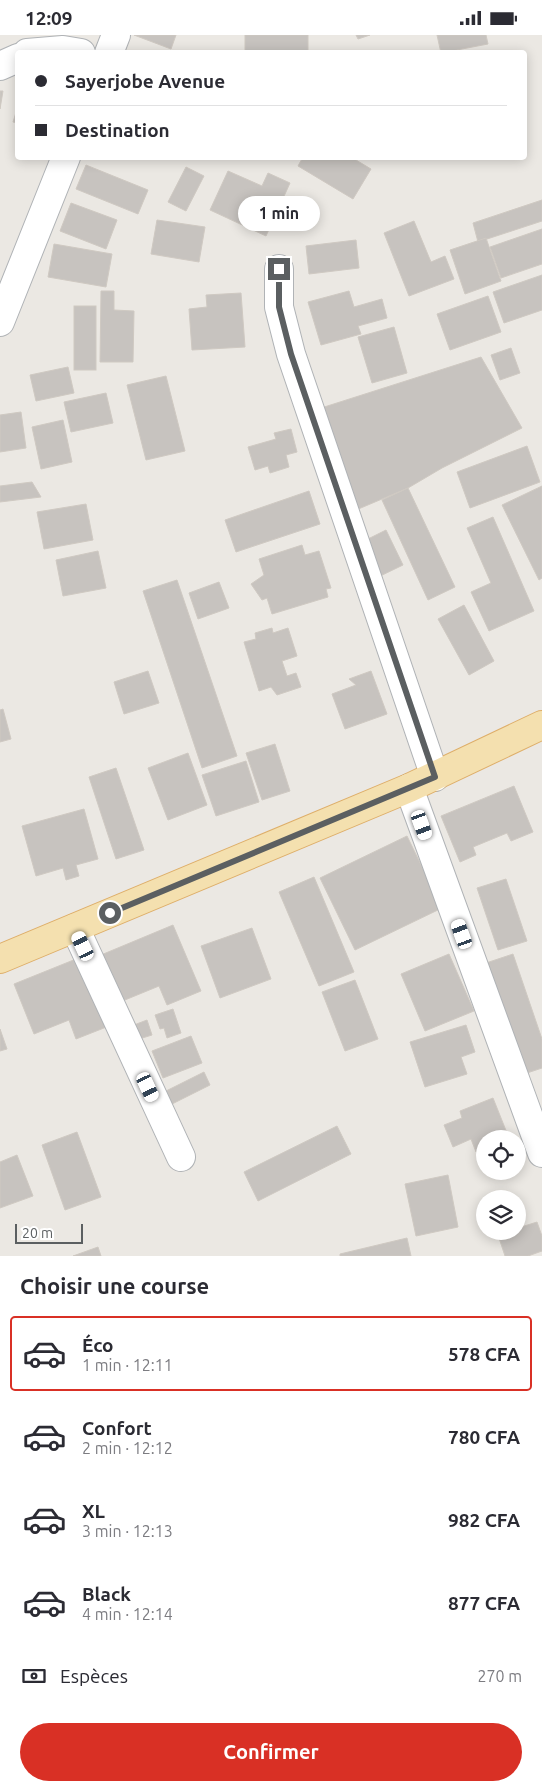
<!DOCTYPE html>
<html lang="fr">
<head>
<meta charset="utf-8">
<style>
  body { margin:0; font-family:Ubuntu,sans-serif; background:#f7f7f7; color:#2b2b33; height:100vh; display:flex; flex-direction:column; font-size:19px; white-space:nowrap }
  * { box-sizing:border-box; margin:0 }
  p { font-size:16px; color:#7c7c81 }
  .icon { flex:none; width:28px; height:28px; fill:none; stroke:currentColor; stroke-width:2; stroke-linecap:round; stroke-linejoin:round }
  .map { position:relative; height:1221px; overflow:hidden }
  .drawer { display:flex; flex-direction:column; background:#fff; flex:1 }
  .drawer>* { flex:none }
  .hud { position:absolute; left:15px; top:15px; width:512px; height:110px; border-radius:5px; box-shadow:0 2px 12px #0003; display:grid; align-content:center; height:110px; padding:0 20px; background:#fff }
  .buttons { position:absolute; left:476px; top:1095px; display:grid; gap:10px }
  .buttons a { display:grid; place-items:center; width:50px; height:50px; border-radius:50%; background:#fff; box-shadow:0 2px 12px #0003; font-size:25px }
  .scale { position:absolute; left:15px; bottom:12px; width:68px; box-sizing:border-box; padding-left:5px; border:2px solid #5b5f61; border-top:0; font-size:14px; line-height:18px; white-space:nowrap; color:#5b5f61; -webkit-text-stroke:4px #fff; paint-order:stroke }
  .end { position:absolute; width:22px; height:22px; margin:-11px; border:6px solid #5b5f61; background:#fff; box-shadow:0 0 0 2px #fff }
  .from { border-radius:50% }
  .bubble { position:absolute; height:35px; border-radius:18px; background:#fff; box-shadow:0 2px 12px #0003; font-size:16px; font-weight:700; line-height:35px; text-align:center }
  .car { position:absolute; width:15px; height:30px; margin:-15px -8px; border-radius:6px; box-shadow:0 0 4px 1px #0007; background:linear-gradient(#fff 24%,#345 0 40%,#fff 0 76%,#345 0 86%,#fff 0) }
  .hud b { display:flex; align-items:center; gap:18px; height:48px; font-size:19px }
  .hud b+b { border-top:1px solid #e1e1e2 }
  .hud i { width:12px; height:12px; background:#2b2b33 }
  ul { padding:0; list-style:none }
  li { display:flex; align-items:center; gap:15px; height:75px; margin:0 10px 8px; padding:0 10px; border:2px solid transparent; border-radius:5px }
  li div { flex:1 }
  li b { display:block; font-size:19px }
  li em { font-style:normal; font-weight:700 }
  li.on { border-color:#d93025 }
  li>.icon { width:45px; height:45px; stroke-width:1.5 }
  h2 { padding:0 20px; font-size:22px; line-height:60px }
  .pay { display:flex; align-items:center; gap:12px; height:55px; padding:0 20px; font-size:19px }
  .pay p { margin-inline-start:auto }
  .action { display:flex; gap:10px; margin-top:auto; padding:10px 20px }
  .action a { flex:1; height:58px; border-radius:30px; background:#d93025; color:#fff; font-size:20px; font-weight:700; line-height:58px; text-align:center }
  .status { display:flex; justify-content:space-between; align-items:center; height:35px; padding:0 25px; background:#fff; direction:ltr }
  .status svg { height:14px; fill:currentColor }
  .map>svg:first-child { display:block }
  .building { fill:#c7c3bf; stroke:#cfc9c2 }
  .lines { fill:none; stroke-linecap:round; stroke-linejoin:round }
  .minor-casing { stroke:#b0b3b6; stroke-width:30 }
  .major-casing { stroke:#deae69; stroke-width:30 }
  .minor { stroke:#fff; stroke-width:28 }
  .major { stroke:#f4e0af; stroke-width:28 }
  .route { stroke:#5b5f61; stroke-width:6 }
</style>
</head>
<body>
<div class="status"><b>12:09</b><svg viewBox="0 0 49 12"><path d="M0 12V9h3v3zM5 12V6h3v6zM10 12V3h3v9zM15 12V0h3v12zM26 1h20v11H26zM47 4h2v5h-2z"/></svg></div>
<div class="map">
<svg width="542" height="1221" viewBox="0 0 542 1221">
  <rect width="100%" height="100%" fill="#ebe8e3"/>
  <g class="building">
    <path d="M134,0h42l-5,14z"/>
    <rect x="245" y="0" width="63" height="18"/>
    <path d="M356,0h14l-12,4z"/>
    <path d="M437,0h49l2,9 -47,9z"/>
    <path d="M0,56h3l-3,18z"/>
    <path d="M18,71v17l-5,-1z"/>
    <path d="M303,122h48l20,12 -18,30 -55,-33z"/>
    <path d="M86,130l62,25 -10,24 -62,-25z"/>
    <path d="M186,132l18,9 -18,35 -18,-9z"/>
    <path d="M228,136l34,15 6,-13 22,10 -24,53 -56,-26z"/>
    <path d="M542,165v21l-64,21 -5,-19z"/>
    <path d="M71,168l46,17 -11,29 -46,-18z"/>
    <path d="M157,185l48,7 -6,35 -48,-8z"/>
    <path d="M414,186l17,41 14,-6 9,23 -45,17 -25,-63z"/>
    <path d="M542,194v35l-41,14 -11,-31z"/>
    <path d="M486,203l15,43 -36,13 -15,-44z"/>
    <path d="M356,205l3,28 -50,6 -3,-28z"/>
    <path d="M54,209l58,10 -6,33 -58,-10z"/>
    <path d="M542,240v35l-38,13 -11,-31z"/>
    <path d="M101,256h13v19l20,1 -1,51h-33z"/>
    <path d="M349,256l5,16 28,-8 5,19 -29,8 3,8 -40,11 -13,-43z"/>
    <path d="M241,258l4,54 -53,3 -3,-41 18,-2 -1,-12z"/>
    <path d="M488,261l13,36 -51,18 -13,-36z"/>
    <rect x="74" y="271" width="22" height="64"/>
    <path d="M394,292l13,46 -35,10 -14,-46z"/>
    <path d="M511,313l9,25 -20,7 -9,-25z"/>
    <path d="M481,322l41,71 -80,40 -34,20 -52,22 -38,-101z"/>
    <path d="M68,332l6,26 -38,8 -6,-26z"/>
    <path d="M166,341l19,75 -39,9 -19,-75z"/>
    <path d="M106,358l7,30 -42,9 -7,-30z"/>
    <path d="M21,377l5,36 -26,4v-37z"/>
    <path d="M63,385l9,42 -31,7 -9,-42z"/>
    <path d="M291,394l6,23 -11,3 3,12 -19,6 -2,-7 -13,4 -7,-23 28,-8 -2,-6z"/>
    <path d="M527,411l13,36 -70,26 -13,-36z"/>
    <path d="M32,447l9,15 -41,5v-16z"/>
    <path d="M542,451v92l-3,2 -37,-75z"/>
    <path d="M408,453l47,99 -27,13 -46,-100z"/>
    <path d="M309,456l11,33 -84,28 -11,-32z"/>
    <path d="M86,469l7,36 -49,9 -7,-37z"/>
    <path d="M493,482l41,94 -45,20 -18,-39 20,-9 -24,-55z"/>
    <path d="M386,495l17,35 -29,14 -16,-35z"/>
    <path d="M302,510l3,10 14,-4 12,37 -5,1 2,8 -56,17 -5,-16 -5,2 -11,-16 13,-9 -5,-16z"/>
    <path d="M98,516l8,37 -43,8 -7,-36z"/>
    <path d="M177,545l60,176 -35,12 -59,-177z"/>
    <path d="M219,547l10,26 -31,11 -9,-26z"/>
    <path d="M464,570l30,56 -25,14 -31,-56z"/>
    <path d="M272,593l1,5 15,-5 9,28 -15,5 5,15 9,-3 5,14 -24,8 -6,-8 -12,4 -15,-49 12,-3 -1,-6z"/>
    <path d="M148,636l11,32 -35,11 -10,-32z"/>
    <path d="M371,636l16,43 -42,15 -13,-35 24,-9 -7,-6z"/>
    <path d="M3,674l8,30 -11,3v-32z"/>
    <path d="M275,709l15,47 -28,9 -16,-47z"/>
    <path d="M188,718l19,52 -39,15 -20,-52z"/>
    <path d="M246,726l13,41 -43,14 -14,-41z"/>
    <path d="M116,733l28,82 -28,9 -27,-82z"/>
    <path d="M514,751l19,46 -22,9 -4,-8 -34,14 3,8 -16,7 -19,-46z"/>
    <path d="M84,774l14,50 -22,6 3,11 -13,4 -3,-12 -27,8 -14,-50z"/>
    <path d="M407,801l35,72 -87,42 -35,-72z"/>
    <path d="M314,842l40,95 -35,14 -40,-94z"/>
    <path d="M506,844l21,62 -29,9 -21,-62z"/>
    <path d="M173,890l28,66 -34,14 -8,-19 -39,16 -19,-47z"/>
    <path d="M252,893l19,51 -51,19 -19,-52z"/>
    <path d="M449,919l25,57 -49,20 -24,-57z"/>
    <path d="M513,919l29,85v29l-24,8 -38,-111z"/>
    <path d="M81,922l28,69 -33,13 -7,-19 -35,14 -20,-50z"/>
    <path d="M355,945l23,59 -33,12 -23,-59z"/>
    <path d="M173,974l8,24 -14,5 -3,-10 -4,1 -5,-14z"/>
    <path d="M147,985l5,15 -13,4 -5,-14z"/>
    <path d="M466,990l9,27 -14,5 6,17 -42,13 -15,-45z"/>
    <path d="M0,994l7,20 -7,2z"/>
    <path d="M191,1001l11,27 -39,15 -11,-27z"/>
    <path d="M204,1037l6,13 -40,20 -6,-13z"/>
    <path d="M493,1063l16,40 -24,1v9l-9,4 -5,-13 -18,8 -9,-22 18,-7 -2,-7z"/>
    <path d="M337,1091l14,28 -93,47 -14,-29z"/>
    <path d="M77,1097l24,65 -36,13 -23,-65z"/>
    <path d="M17,1120l16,41 -33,12v-46z"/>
    <path d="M448,1140l10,52 -42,9 -11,-52z"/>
    <path d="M537,1187l5,14v15l-14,5h-23l-7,-21 11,-4h9v-3z"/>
    <path d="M407,1203l4,18h-71v-2z"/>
    <path d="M98,1212l3,9h-28z"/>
  </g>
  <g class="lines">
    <defs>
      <g id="minor">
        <path d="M27,18l36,-3 18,3"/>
        <path d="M109,18l7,-18"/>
        <path d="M0,31l18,-8"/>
        <path d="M279,234v38l12,47 144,423"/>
        <path d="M0,287l66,-165"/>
        <path d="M409,753l133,365"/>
        <path d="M75,893l106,229"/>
      </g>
      <path id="major" d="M0,924l409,-171 133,-63"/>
    </defs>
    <use href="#minor" class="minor-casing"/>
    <use href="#major" class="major-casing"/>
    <use href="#minor" class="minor"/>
    <use href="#major" class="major"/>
  </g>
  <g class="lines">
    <path class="route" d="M110,878l325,-136 -144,-423 -12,-47v-38"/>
  </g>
</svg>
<div class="buttons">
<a><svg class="icon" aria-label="locate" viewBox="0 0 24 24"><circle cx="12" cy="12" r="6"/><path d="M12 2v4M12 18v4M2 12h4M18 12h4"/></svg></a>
<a><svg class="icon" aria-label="layers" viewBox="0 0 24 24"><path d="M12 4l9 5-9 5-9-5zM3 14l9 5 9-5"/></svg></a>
</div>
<div class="scale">20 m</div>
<i class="end from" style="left:110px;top:878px"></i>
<i class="end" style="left:279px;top:234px"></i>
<div class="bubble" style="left:238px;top:161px;width:82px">1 min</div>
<i class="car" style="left:422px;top:790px;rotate:160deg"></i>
<i class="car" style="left:462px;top:899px;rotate:340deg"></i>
<i class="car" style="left:83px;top:911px;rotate:335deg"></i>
<i class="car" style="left:148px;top:1052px;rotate:155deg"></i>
<div class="hud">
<b><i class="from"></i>Sayerjobe Avenue</b>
<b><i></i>Destination</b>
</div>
</div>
<section class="drawer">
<h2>Choisir une course</h2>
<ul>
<li class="on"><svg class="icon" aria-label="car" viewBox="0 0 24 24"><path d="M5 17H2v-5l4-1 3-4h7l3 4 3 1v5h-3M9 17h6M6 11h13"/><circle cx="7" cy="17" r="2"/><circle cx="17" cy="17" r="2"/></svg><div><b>Éco</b><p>1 min · 12:11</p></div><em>578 CFA</em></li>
<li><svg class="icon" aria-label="car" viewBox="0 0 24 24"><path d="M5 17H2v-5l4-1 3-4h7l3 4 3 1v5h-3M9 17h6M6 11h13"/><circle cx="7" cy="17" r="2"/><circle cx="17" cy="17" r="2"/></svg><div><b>Confort</b><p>2 min · 12:12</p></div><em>780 CFA</em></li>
<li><svg class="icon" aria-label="car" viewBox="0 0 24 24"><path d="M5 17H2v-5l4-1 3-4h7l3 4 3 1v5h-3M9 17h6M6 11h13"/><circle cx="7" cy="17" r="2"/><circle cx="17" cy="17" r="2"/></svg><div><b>XL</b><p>3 min · 12:13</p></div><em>982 CFA</em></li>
<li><svg class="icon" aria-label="car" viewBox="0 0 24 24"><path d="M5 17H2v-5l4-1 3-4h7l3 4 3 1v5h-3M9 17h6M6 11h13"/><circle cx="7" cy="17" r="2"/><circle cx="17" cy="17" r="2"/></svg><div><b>Black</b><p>4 min · 12:14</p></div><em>877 CFA</em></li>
</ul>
<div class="pay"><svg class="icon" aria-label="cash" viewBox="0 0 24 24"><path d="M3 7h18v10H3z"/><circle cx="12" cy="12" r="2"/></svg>Espèces<p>270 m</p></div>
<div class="action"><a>Confirmer</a></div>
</section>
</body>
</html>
